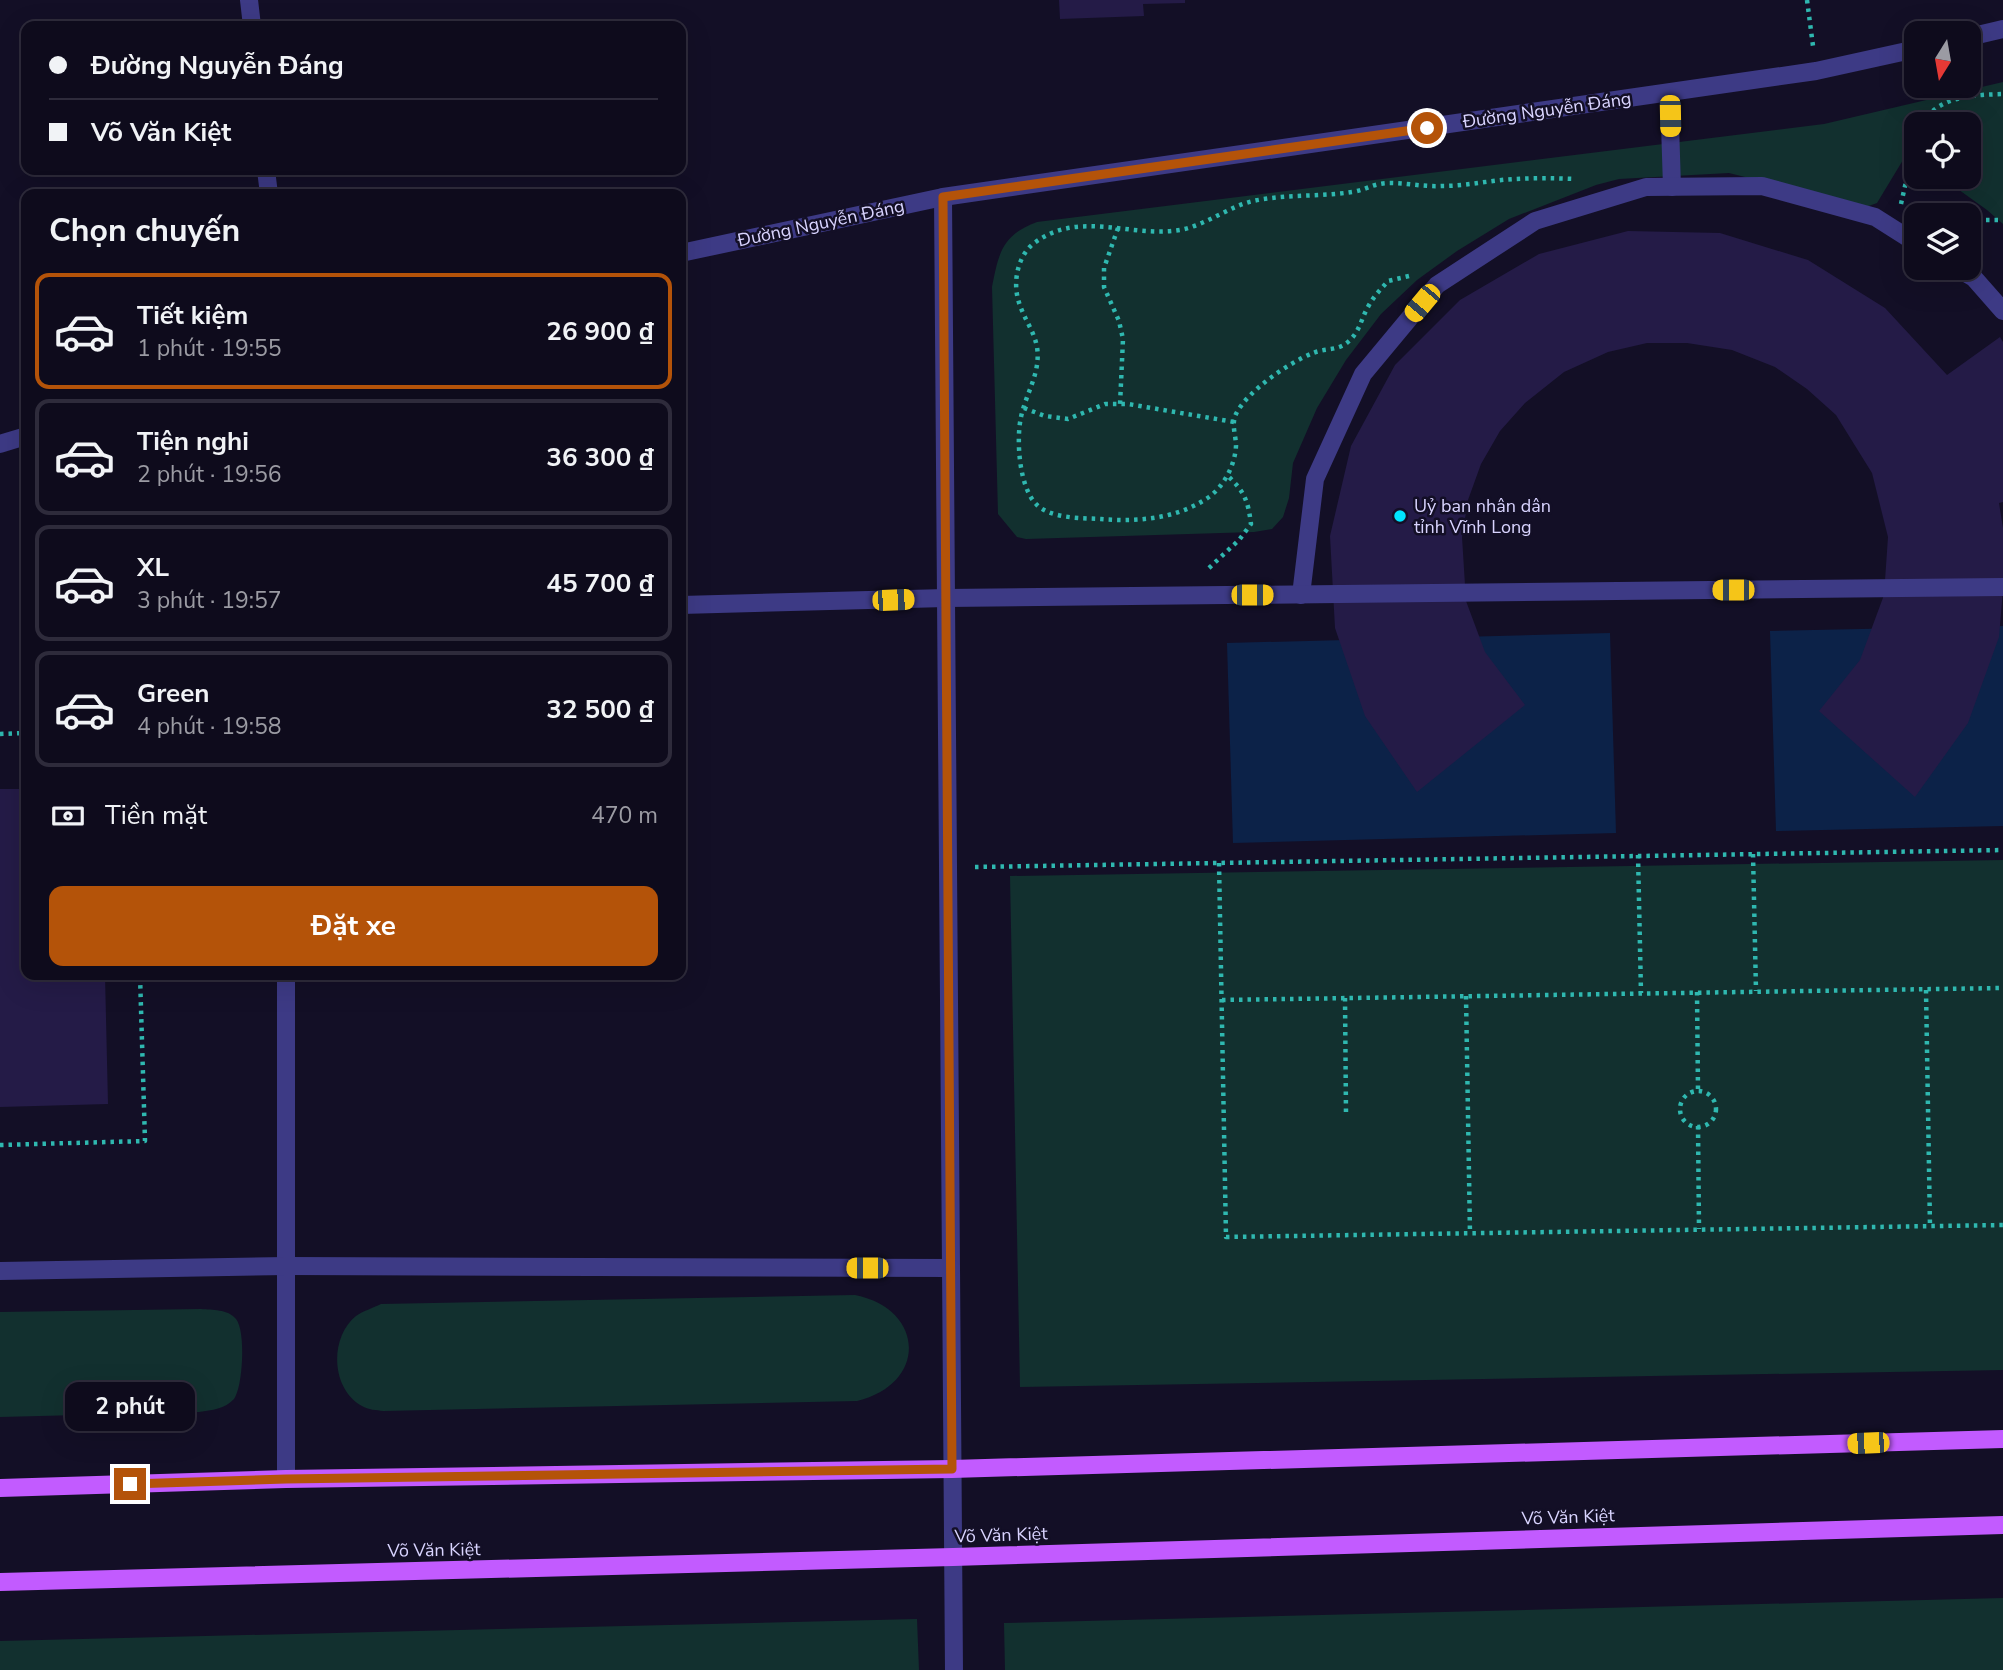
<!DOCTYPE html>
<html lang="vi">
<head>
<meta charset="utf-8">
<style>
  body { margin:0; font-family:"Nunito Sans",sans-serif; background:#1c1929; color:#f1f3f6; height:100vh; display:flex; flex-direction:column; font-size:26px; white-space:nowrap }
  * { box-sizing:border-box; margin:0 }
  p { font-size:23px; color:#9b9ba3 }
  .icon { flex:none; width:38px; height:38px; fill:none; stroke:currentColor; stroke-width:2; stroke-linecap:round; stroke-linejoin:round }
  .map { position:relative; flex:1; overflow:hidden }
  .sheet { position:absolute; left:21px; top:189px; width:665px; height:791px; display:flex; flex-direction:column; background:#0e0b1c; border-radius:14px; box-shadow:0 7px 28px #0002,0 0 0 2px #2e2b3b }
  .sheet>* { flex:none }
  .top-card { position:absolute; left:21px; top:21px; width:665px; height:154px; border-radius:14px; box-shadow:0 7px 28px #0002,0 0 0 2px #2e2b3b; display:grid; align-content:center; height:154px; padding:0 28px; background:#0e0b1c }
  .needle { width:46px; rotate:191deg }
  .buttons { position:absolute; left:1904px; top:21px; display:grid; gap:14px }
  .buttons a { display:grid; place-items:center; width:77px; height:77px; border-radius:14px; background:#0e0b1c; box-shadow:0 7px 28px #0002,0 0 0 2px #2e2b3b; font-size:35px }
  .end { position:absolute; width:32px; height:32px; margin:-16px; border:9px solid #b45309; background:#fff; box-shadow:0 0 0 4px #fff }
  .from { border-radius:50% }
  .bubble { position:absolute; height:49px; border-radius:14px; background:#0e0b1c; box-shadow:0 7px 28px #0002,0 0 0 2px #2e2b3b; font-size:23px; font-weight:700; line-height:49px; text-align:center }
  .car { position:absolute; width:21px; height:42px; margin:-21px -10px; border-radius:9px; box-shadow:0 0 5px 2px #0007; background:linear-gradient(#f5c518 24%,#345 0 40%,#f5c518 0 76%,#345 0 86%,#f5c518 0) }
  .top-card b { display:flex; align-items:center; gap:24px; height:66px; font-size:26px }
  .top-card b+b { border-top:2px solid #2e2b3b }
  .top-card i { width:18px; height:18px; background:#f1f3f6 }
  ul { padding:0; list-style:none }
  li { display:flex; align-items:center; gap:21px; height:116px; margin:0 14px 10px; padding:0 14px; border:4px solid #2e2b3b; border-radius:14px }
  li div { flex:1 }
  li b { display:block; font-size:26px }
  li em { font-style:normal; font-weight:700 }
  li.on { border-color:#b45309 }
  li>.icon { width:63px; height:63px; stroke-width:1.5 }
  h2 { padding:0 28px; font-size:32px; line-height:84px }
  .pay { display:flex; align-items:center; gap:18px; height:77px; padding:0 28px; font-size:26px }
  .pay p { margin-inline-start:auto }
  .primary-button { display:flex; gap:14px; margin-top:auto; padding:14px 28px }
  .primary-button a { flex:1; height:80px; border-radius:14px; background:#b45309; color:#fff; font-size:28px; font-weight:700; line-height:80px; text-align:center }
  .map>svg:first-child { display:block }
  .green { fill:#12302f }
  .water { fill:#0c2248 }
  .building { fill:#241b47 }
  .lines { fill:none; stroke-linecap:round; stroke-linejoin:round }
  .path { stroke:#2fb8b0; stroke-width:4.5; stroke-dasharray:3.5 5; stroke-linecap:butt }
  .minor { stroke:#3d3a85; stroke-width:18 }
  .major { stroke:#c25bff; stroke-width:18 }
  .route { stroke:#b45309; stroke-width:9 }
  .poi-dot { fill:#00e5ff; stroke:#130f26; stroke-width:2.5 }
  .labels { text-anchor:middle; stroke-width:5; stroke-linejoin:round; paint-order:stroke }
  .street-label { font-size:18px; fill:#d9d4ff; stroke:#130f26 }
  .poi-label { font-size:18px; fill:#d9d4ff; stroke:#130f26; text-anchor:start }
</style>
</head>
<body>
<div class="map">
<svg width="2003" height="1670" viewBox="0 0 2003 1670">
  <rect width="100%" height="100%" fill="#130f26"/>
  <g class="green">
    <path d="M2003,82v142l-16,-14 -46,-33h28v-53h-53v41l-13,-5 -26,43 -11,4 -137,-34 -110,6 -23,6 -87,34 -52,32 -40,29 -36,34 -35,46 -29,48 -24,55 -4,35 -6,19 -11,12 -18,3 -228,7 -9,-2 -19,-23 -6,-227c7,-35 10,-52 45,-65l787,-98z"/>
    <path d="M2003,860v510l-983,17 -10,-511z"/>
    <path d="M855,1295c70,14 73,89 2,106l-474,10c-6,-1 -15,-1 -21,-5 -31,-17 -33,-68 -6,-90 7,-5 17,-8 25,-12z"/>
    <path d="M201,1309c11,1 27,0 35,10 10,12 7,68 -2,80 -9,10 -22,11 -35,13l-199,5v-105z"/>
    <path d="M2003,1598v72h-998l-1,-47z"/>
    <path d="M917,1619l2,51h-919v-29z"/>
  </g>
  <g class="water">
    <path d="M2003,626v200l-227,5 -6,-200z"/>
    <path d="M1610,633l6,200 -383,10 -6,-200z"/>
  </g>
  <g class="building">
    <path d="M1059,0h126v3l-42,1 1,12 -84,3z"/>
    <path d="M1628,231l92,2 88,27 77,48 62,67 53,-38 3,5v160l-4,1 4,25v61l-4,48 -31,86 -53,74 -96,-86 41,-51 24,-65 4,-58 -16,-64 -36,-58 -29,-26 -32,-22 -43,-17 -45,-7h-40l-39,9 -44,20 -39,31 -25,28 -19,33 -13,36 -6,37 4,64 19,51 40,53 -108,87 -52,-76 -30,-88 -5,-92 21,-90 44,-81 65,-65 79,-46z"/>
    <path d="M0,789h26v186h79l3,129 -108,3z"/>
  </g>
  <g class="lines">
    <g class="path">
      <path d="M1807,0l6,46"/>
      <path d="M1922,124c16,-28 51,-29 81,-30"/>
      <path d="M1901,204l15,-67"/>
      <path d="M1969,220h34"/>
      <path d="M1118,228l-14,40v19l15,34 4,18 -3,66"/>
      <path d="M1409,276l-21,5c-7,8 -15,16 -20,26 -7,12 -8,24 -19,34 -10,10 -24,7 -36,12 -23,9 -66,38 -77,61 -5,11 0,21 0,32 -1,19 -12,40 -27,51 -32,22 -71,25 -108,22 -18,-1 -49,0 -64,-14 -18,-17 -21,-65 -16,-88 5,-24 20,-44 16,-70 -3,-17 -15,-31 -19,-48 -5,-18 0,-43 15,-55 45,-35 96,-6 147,-14 26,-5 50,-24 73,-29 33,-7 67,-4 99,-9 14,-2 21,-9 38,-9 17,0 35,4 52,3 25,0 49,-6 73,-7 19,-1 39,-1 59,0"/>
      <path d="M1024,408l21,8 23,3 37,-15h23l106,18"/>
      <path d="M1209,568l30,-28 12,-16c-3,-24 -7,-33 -24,-49"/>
      <path d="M0,734l26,-1"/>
      <path d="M1753,854l3,137"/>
      <path d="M1638,855l3,138"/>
      <path d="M1219,863l7,374 777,-12"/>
      <path d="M975,867l1028,-17"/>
      <path d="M1926,990l4,237"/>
      <path d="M1697,992l1,99"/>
      <path d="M1466,996l4,238"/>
      <path d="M1345,998l1,116"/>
      <path d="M1222,1000l781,-12"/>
      <circle cx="1698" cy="1109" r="18"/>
      <path d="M1698,1126l1,103"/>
      <path d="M0,1145l145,-4 -5,-166"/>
    </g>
    <g class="minor">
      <path d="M249,0l3,26"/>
      <path d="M1969,37l34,-8"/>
      <path d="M1669,93l3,94"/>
      <path d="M266,170l3,24"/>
      <path d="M943,197l11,1473"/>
      <path d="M681,253l262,-56 873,-126 100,-22"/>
      <path d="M1957,268l17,10 29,33"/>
      <path d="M0,444l26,-8"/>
      <path d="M1301,595l14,-116 48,-105 74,-89 98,-64 111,-34 116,-1 113,31 41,26"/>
      <path d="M681,605l265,-7 1057,-11"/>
      <path d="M286,975v504"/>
      <path d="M0,1271l286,-5 665,2"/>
    </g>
    <g class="major">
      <path d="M0,1488l286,-9 666,-10 1051,-30"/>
      <path d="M0,1582l953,-25 1050,-32"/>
    </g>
  </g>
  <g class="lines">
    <path class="route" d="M130,1484l156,-5 666,-10 -9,-1272 484,-69"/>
  </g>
  <circle class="poi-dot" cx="1400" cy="516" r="7"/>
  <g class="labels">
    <g class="street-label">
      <text transform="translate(1547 110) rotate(-8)" y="6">Đường Nguyễn Đáng</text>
      <text transform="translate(821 223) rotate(-12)" y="6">Đường Nguyễn Đáng</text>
      <text transform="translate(1568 1517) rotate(-2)" y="6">Võ Văn Kiệt</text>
      <text transform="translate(1001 1535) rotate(-2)" y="6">Võ Văn Kiệt</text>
      <text transform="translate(434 1550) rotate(-1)" y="6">Võ Văn Kiệt</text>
    </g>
    <g class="poi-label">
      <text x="1414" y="512">Uỷ ban nhân dân<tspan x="1414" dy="21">tỉnh Vĩnh Long</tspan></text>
    </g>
  </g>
</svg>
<div class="buttons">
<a><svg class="needle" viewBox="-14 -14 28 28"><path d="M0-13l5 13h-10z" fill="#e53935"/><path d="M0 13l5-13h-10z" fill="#9b9ba3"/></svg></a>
<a><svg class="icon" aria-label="locate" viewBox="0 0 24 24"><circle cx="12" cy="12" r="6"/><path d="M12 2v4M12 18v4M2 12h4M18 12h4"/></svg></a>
<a><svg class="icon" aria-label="layers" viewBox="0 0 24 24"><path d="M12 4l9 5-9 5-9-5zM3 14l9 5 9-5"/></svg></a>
</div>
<i class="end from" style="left:1427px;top:128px"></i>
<i class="end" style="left:130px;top:1484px"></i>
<div class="bubble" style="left:65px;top:1382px;width:130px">2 phút</div>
<i class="car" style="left:1670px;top:116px;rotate:179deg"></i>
<i class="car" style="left:1422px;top:303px;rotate:220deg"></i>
<i class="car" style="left:1733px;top:590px;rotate:270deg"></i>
<i class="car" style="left:1252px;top:595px;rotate:90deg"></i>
<i class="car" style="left:893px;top:600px;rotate:88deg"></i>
<i class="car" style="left:867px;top:1268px;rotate:270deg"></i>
<i class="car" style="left:1868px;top:1443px;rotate:268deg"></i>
<div class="top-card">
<b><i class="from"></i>Đường Nguyễn Đáng</b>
<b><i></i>Võ Văn Kiệt</b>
</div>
<section class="sheet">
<h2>Chọn chuyến</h2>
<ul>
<li class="on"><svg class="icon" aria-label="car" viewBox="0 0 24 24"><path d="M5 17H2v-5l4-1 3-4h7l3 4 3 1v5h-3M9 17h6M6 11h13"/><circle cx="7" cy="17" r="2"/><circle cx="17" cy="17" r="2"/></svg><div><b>Tiết kiệm</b><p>1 phút · 19:55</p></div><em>26 900 ₫</em></li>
<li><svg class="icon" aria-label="car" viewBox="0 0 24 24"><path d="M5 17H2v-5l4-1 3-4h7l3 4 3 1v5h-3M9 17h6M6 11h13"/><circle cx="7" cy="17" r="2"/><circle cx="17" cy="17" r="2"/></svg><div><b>Tiện nghi</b><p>2 phút · 19:56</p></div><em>36 300 ₫</em></li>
<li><svg class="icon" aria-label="car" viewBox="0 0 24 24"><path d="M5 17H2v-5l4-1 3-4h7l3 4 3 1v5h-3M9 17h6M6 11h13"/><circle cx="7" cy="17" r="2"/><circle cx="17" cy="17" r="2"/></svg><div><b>XL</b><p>3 phút · 19:57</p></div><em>45 700 ₫</em></li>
<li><svg class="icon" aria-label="car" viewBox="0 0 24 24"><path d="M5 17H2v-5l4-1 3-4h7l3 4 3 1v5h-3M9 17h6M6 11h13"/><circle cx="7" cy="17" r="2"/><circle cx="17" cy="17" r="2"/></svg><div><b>Green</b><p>4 phút · 19:58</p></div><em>32 500 ₫</em></li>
</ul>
<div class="pay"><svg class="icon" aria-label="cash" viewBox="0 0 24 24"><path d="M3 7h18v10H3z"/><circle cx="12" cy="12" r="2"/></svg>Tiền mặt<p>470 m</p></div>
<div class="primary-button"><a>Đặt xe</a></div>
</section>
</div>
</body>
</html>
